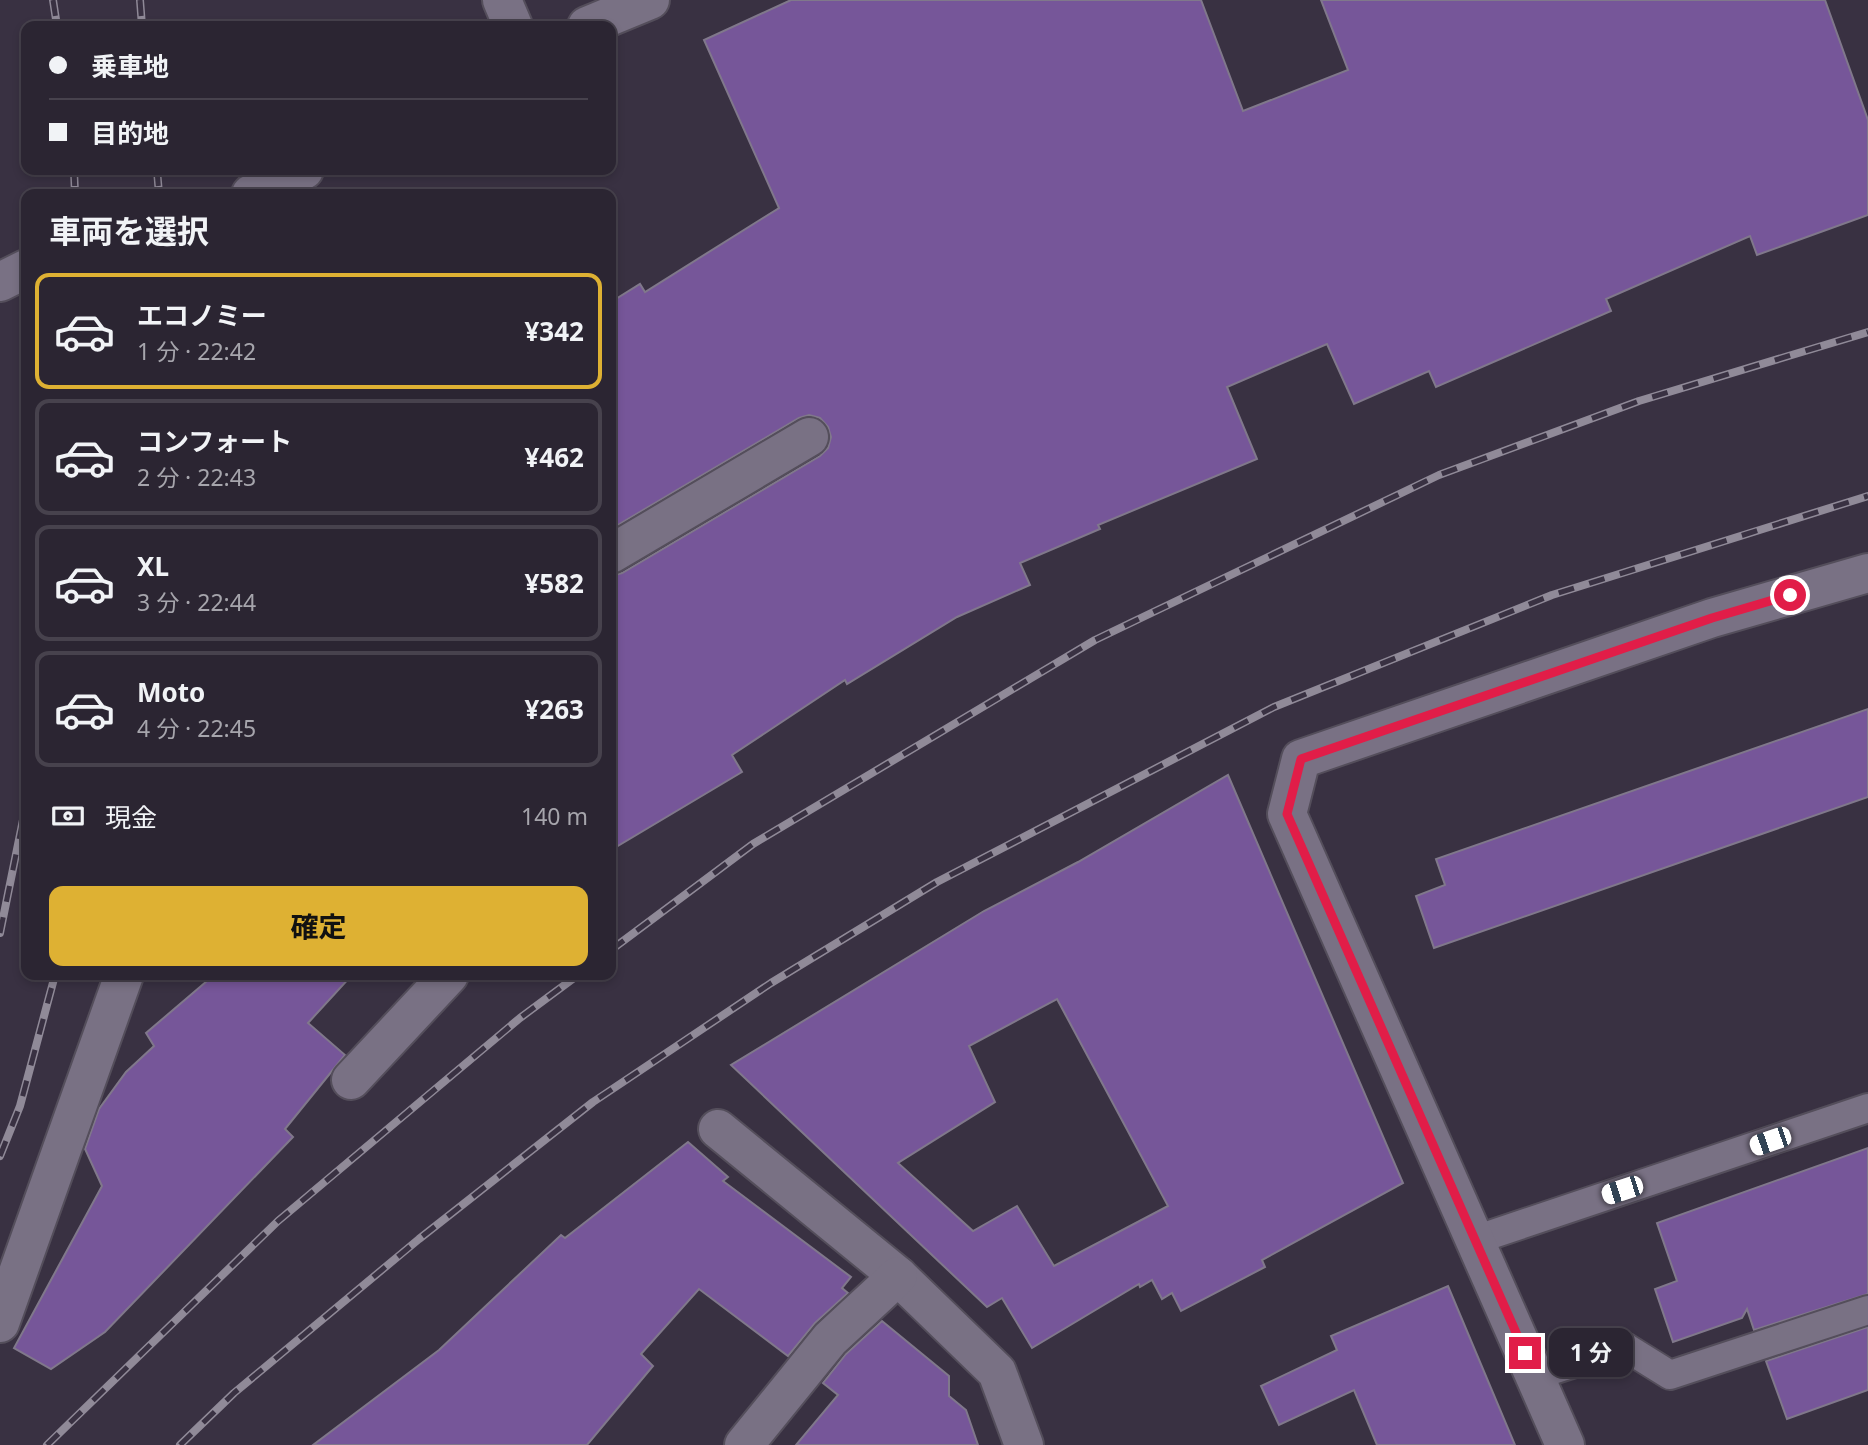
<!DOCTYPE html>
<html lang="ja">
<head>
<meta charset="utf-8">
<style>
  body { margin:0; font-family:"Noto Sans","Noto Sans JP",sans-serif; background:#332d3a; color:#f1f3f6; height:100vh; display:flex; flex-direction:column; font-size:26px; white-space:nowrap }
  * { box-sizing:border-box; margin:0 }
  p { font-size:23px; color:#a6a5ac }
  .icon { flex:none; width:38px; height:38px; fill:none; stroke:currentColor; stroke-width:2; stroke-linecap:round; stroke-linejoin:round }
  .map { position:relative; flex:1; overflow:hidden }
  .drawer { position:absolute; left:21px; top:189px; width:595px; height:791px; display:flex; flex-direction:column; background:#2b2532; border-radius:14px; box-shadow:0 4px 10px #0003,0 0 0 2px #47424d }
  .drawer>* { flex:none }
  .banner { position:absolute; left:21px; top:21px; width:595px; height:154px; border-radius:14px; box-shadow:0 4px 10px #0003,0 0 0 2px #47424d; display:grid; align-content:center; height:154px; padding:0 28px; background:#2b2532 }
  .end { position:absolute; width:32px; height:32px; margin:-16px; border:9px solid #e11d48; background:#fff; box-shadow:0 0 0 4px #fff }
  .from { border-radius:50% }
  .bubble { position:absolute; height:49px; border-radius:14px; background:#2b2532; box-shadow:0 4px 10px #0003,0 0 0 2px #47424d; font-size:23px; font-weight:700; line-height:49px; text-align:center }
  .car { position:absolute; width:21px; height:42px; margin:-21px -10px; border-radius:9px; box-shadow:0 0 5px 2px #0007; background:linear-gradient(#fff 24%,#345 0 40%,#fff 0 76%,#345 0 86%,#fff 0) }
  .banner b { display:flex; align-items:center; gap:24px; height:66px; font-size:26px }
  .banner b+b { border-top:2px solid #47424d }
  .banner i { width:18px; height:18px; background:#f1f3f6 }
  ul { padding:0; list-style:none }
  li { display:flex; align-items:center; gap:21px; height:116px; margin:0 14px 10px; padding:0 14px; border:4px solid #47424d; border-radius:14px }
  li div { flex:1 }
  li b { display:block; font-size:26px }
  li em { font-style:normal; font-weight:700 }
  li.selected { border-color:#deb133 }
  li>.icon { width:63px; height:63px; stroke-width:1.5 }
  h2 { padding:0 28px; font-size:32px; line-height:84px }
  .pay { display:flex; align-items:center; gap:18px; height:77px; padding:0 28px; font-size:26px }
  .pay p { margin-inline-start:auto }
  .cta { display:flex; gap:14px; margin-top:auto; padding:14px 28px }
  .cta a { flex:1; height:80px; border-radius:14px; background:#deb133; color:#111; font-size:28px; font-weight:700; line-height:80px; text-align:center }
  .map>svg:first-child { display:block }
  .building { fill:#765699; stroke:#80788b; stroke-width:2; fill-rule:evenodd }
  .lines { fill:none; stroke-linecap:round; stroke-linejoin:round }
  .service-casing { stroke:#544e5b; stroke-width:32 }
  .minor-casing { stroke:#544e5b; stroke-width:42 }
  .service { stroke:#797184; stroke-width:28 }
  .minor { stroke:#797184; stroke-width:38 }
  .rail-casing { stroke:#908a98; stroke-width:8 }
  .rail { stroke:#393142; stroke-width:5; stroke-dasharray:16; stroke-linecap:butt }
  .route { stroke:#e11d48; stroke-width:9 }
</style>
</head>
<body>
<div class="map">
<svg width="1868" height="1445" viewBox="0 0 1868 1445">
  <rect width="100%" height="100%" fill="#393142"/>
  <g class="building">
    <path d="M791,0h410l42,111 105,-41 -27,-70h504l43,120v95l-111,40 -7,-19 -144,63 5,12 -175,76 -7,-16 -75,33 -27,-60 -100,43 30,72 -159,66 2,4 -80,34 10,22 -73,32 -110,67 -2,-4 -113,75 10,17 -131,78v-274l11,-3 198,-117 8,-8 3,-11 -3,-10 -8,-9 -11,-3 -10,3 -188,111v-227l29,-18 5,8 134,-84 -75,-168z"/>
    <path d="M1868,709v88l-434,151 -18,-52 29,-11 -9,-26z"/>
    <path d="M1228,775l175,408 -141,77 3,7 -84,44 -9,-18 -10,6 -10,-19 -12,7 -1,-3 -107,64 -30,-50 -15,9 -256,-242 253,-154 94,-49zM1057,999l111,207 -114,60 -37,-60 -44,25 -75,-68 97,-61 -26,-56z"/>
    <path d="M214,975h138l-44,48 37,32 -60,74 8,8 -188,195 -54,37 -37,-21 88,-162 -17,-37 14,-40 27,-37 28,-26 -8,-13z"/>
    <path d="M688,1142l40,35 -5,4 128,96 -9,11 6,5 -33,30 -27,33 -89,-67 -58,65 12,12 -66,79h-274l126,-95 122,-115 4,3z"/>
    <path d="M1868,1148v146l-114,36 -7,-21 -5,9 -69,24 -18,-53 22,-8 -20,-58z"/>
    <path d="M1448,1286l67,159h-138l-23,-55 -75,35 -18,-39 76,-36 -6,-14z"/>
    <path d="M882,1321l67,55v20l17,14 12,35h-182l42,-50 -15,-12 23,-29z"/>
    <path d="M1868,1327v63l-81,29 -21,-58z"/>
  </g>
  <g class="lines">
    <defs>
      <g id="service">
        <path d="M1475,1240l393,-132"/>
        <path d="M1534,1376l91,-29 45,28 198,-65"/>
      </g>
      <g id="minor">
        <path d="M502,0l11,26"/>
        <path d="M587,26l63,-26"/>
        <path d="M251,194l53,-24"/>
        <path d="M0,282l26,-13"/>
        <path d="M611,554l198,-117"/>
        <path d="M351,1080l98,-105"/>
        <path d="M718,1129l180,147 99,96 27,73"/>
        <path d="M0,1323l124,-348"/>
        <path d="M744,1445l86,-106 68,-63"/>
        <path d="M1565,1445l-278,-631 14,-55 411,-141 156,-45"/>
      </g>
    </defs>
    <use href="#service" class="service-casing"/>
    <use href="#minor" class="minor-casing"/>
    <use href="#service" class="service"/>
    <use href="#minor" class="minor"/>
    <defs>
      <g id="rail">
        <path d="M53,0l4,26"/>
        <path d="M140,0l2,26"/>
        <path d="M74,170l1,24"/>
        <path d="M157,170l2,24"/>
        <path d="M0,933l26,-128"/>
        <path d="M611,950l142,-106 342,-204 344,-165 200,-74 229,-69"/>
        <path d="M0,1156l20,-50 35,-131"/>
        <path d="M47,1445l231,-224 242,-203 58,-43"/>
        <path d="M180,1445l54,-52 185,-154 174,-137 178,-119 166,-101 337,-175 278,-112 316,-99"/>
      </g>
    </defs>
    <use href="#rail" class="rail-casing"/>
    <use href="#rail" class="rail"/>
  </g>
  <g class="lines">
    <path class="route" d="M1525,1353l-238,-539 14,-55 411,-141 78,-23"/>
  </g>
</svg>
<i class="end from" style="left:1790px;top:595px"></i>
<i class="end" style="left:1525px;top:1353px"></i>
<div class="bubble" style="left:1549px;top:1328px;width:84px">1 分</div>
<i class="car" style="left:1770px;top:1141px;rotate:251deg"></i>
<i class="car" style="left:1622px;top:1190px;rotate:252deg"></i>
<div class="banner">
<b><i class="from"></i>乗車地</b>
<b><i></i>目的地</b>
</div>
<section class="drawer">
<h2>車両を選択</h2>
<ul>
<li class="selected"><svg class="icon" aria-label="car" viewBox="0 0 24 24"><path d="M5 17H2v-5l4-1 3-4h7l3 4 3 1v5h-3M9 17h6M6 11h13"/><circle cx="7" cy="17" r="2"/><circle cx="17" cy="17" r="2"/></svg><div><b>エコノミー</b><p>1 分 · 22:42</p></div><em>¥342</em></li>
<li><svg class="icon" aria-label="car" viewBox="0 0 24 24"><path d="M5 17H2v-5l4-1 3-4h7l3 4 3 1v5h-3M9 17h6M6 11h13"/><circle cx="7" cy="17" r="2"/><circle cx="17" cy="17" r="2"/></svg><div><b>コンフォート</b><p>2 分 · 22:43</p></div><em>¥462</em></li>
<li><svg class="icon" aria-label="car" viewBox="0 0 24 24"><path d="M5 17H2v-5l4-1 3-4h7l3 4 3 1v5h-3M9 17h6M6 11h13"/><circle cx="7" cy="17" r="2"/><circle cx="17" cy="17" r="2"/></svg><div><b>XL</b><p>3 分 · 22:44</p></div><em>¥582</em></li>
<li><svg class="icon" aria-label="car" viewBox="0 0 24 24"><path d="M5 17H2v-5l4-1 3-4h7l3 4 3 1v5h-3M9 17h6M6 11h13"/><circle cx="7" cy="17" r="2"/><circle cx="17" cy="17" r="2"/></svg><div><b>Moto</b><p>4 分 · 22:45</p></div><em>¥263</em></li>
</ul>
<div class="pay"><svg class="icon" aria-label="cash" viewBox="0 0 24 24"><path d="M3 7h18v10H3z"/><circle cx="12" cy="12" r="2"/></svg>現金<p>140 m</p></div>
<div class="cta"><a>確定</a></div>
</section>
</div>
</body>
</html>
